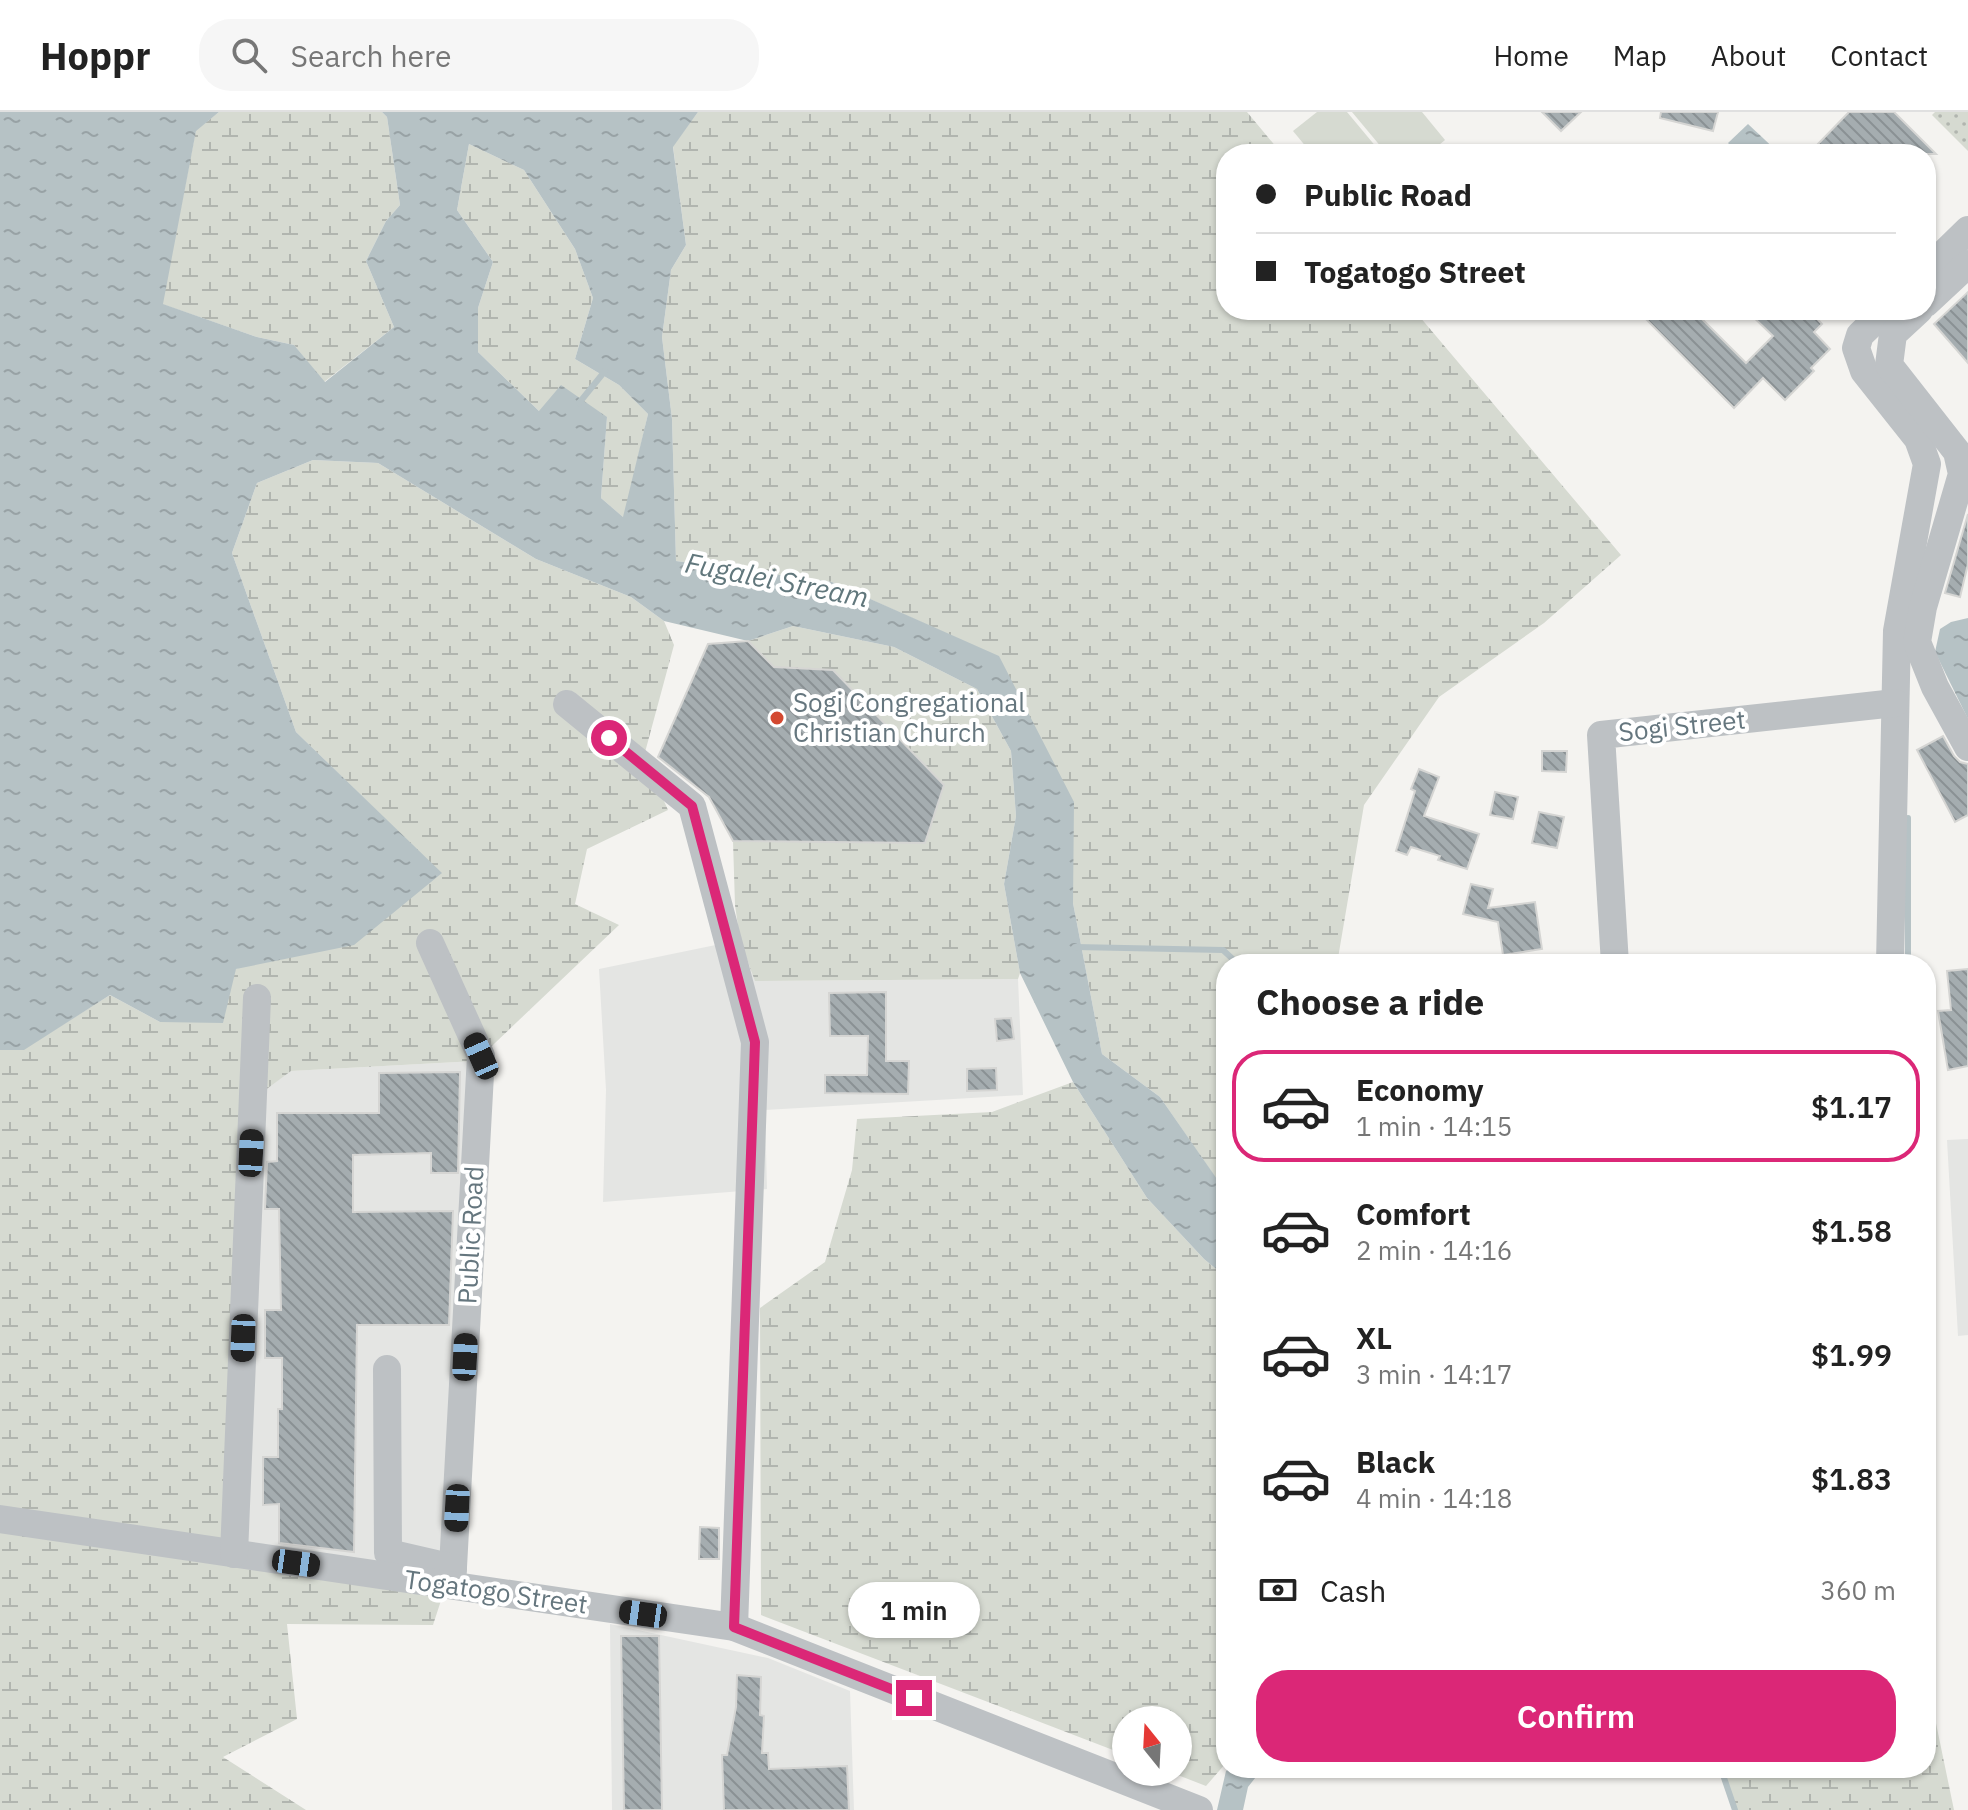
<!DOCTYPE html>
<html lang="en">
<head>
<meta charset="utf-8">
<style>
  body { margin:0; font-family:"IBM Plex Sans",sans-serif; background:#f6f6f6; color:#222; height:100vh; display:flex; flex-direction:column; font-size:30px; white-space:nowrap }
  * { box-sizing:border-box; margin:0 }
  p { font-size:26px; color:#767676 }
  .icon { flex:none; width:44px; height:44px; fill:none; stroke:currentColor; stroke-width:2; stroke-linecap:round; stroke-linejoin:round }
  .map { position:relative; flex:1; overflow:hidden }
  .side { position:absolute; left:1216px; top:842px; width:720px; height:824px; display:flex; flex-direction:column; background:#fff; border-radius:32px; box-shadow:0 2px 6px #0004 }
  .side>* { flex:none }
  .hud { position:absolute; left:1216px; top:32px; width:720px; height:176px; border-radius:32px; box-shadow:0 2px 6px #0004; display:grid; align-content:center; height:176px; padding:0 40px; background:#fff }
  .needle { width:52px; rotate:342deg }
  .controls { position:absolute; left:1112px; top:1594px; display:grid; gap:16px }
  .controls a { display:grid; place-items:center; width:80px; height:80px; border-radius:50%; background:#fff; box-shadow:0 2px 6px #0004; font-size:40px }
  .end { position:absolute; width:36px; height:36px; margin:-18px; border:10px solid #db2777; background:#fff; box-shadow:0 0 0 4px #fff }
  .from { border-radius:50% }
  .bubble { position:absolute; height:56px; border-radius:28px; background:#fff; box-shadow:0 2px 6px #0004; font-size:26px; font-weight:600; line-height:56px; text-align:center }
  .car { position:absolute; width:24px; height:48px; margin:-24px -12px; border-radius:10px; box-shadow:0 0 6px 2px #0007; background:linear-gradient(#222 24%,#8ab4d8 0 40%,#222 0 76%,#8ab4d8 0 86%,#222 0) }
  .hud b { display:flex; align-items:center; gap:28px; height:76px; font-size:30px }
  .hud b+b { border-top:2px solid #e0e0e0 }
  .hud i { width:20px; height:20px; background:#222 }
  ul { padding:0; list-style:none }
  li { display:flex; align-items:center; gap:24px; height:112px; margin:0 16px 12px; padding:0 24px; border:4px solid transparent; border-radius:32px }
  li div { flex:1 }
  li b { display:block; font-size:30px }
  li em { font-style:normal; font-weight:600 }
  li.on { border-color:#db2777 }
  li>.icon { width:72px; height:72px; stroke-width:1.5 }
  h2 { padding:0 40px; font-size:36px; line-height:96px }
  .pay { display:flex; align-items:center; gap:20px; height:88px; padding:0 40px; font-size:30px }
  .pay p { margin-inline-start:auto }
  .action { display:flex; gap:16px; margin-top:auto; padding:16px 40px }
  .action a { flex:1; height:92px; border-radius:32px; background:#db2777; color:#fff; font-size:32px; font-weight:600; line-height:92px; text-align:center }
  header { display:flex; align-items:center; gap:48px; box-sizing:border-box; height:112px; padding:0 40px; background:#fff; border-bottom:2px solid #e0e0e0 }
  header strong { font-size:38px }
  nav { display:flex; gap:44px; margin-inline-start:auto; font-size:28px }
  .search { width:560px; height:72px; background:#f6f6f6; display:flex; align-items:center; gap:20px; box-sizing:border-box; padding:0 28px; border-radius:32px; color:#767676; font-size:30px }
  .map>svg:first-child { display:block }
  .built { fill:#e4e5e3 }
  .wetland { fill:url(#wetland-marsh) }
  .garden { fill:url(#garden-dots) }
  .pitch { fill:#d6dad1 }
  .water { fill:url(#water-ripples); fill-rule:evenodd }
  .lines { fill:none; stroke-linecap:round; stroke-linejoin:round }
  .stream { stroke:#b6c2c5; stroke-width:6 }
  .building { fill:url(#building-back-hatch); stroke:#d5d5d3; stroke-width:2 }
  .minor { stroke:#bdc1c4; stroke-width:28 }
  .route { stroke:#db2777; stroke-width:10 }
  .poi-dot { fill:#d34830; stroke:#fff; stroke-width:3 }
  .labels { text-anchor:middle; stroke-width:8; stroke-linejoin:round; paint-order:stroke }
  .poi-label { font-size:26px; fill:#65767e; stroke:#fff; text-anchor:start }
  .street-label { font-size:26px; fill:#65767e; stroke:#fff }
  .water-label { font-size:28px; font-style:italic; fill:#61777c; stroke:#fff }
</style>
</head>
<body>
<header>
<strong>Hoppr</strong>
<div class="search"><svg class="icon" aria-label="search" viewBox="0 0 24 24"><circle cx="10" cy="10" r="6"/><path d="M15 15l6 6"/></svg>Search here</div>
<nav><a>Home</a><a>Map</a><a>About</a><a>Contact</a></nav>
</header>
<div class="map">
<svg width="1968" height="1698" viewBox="0 0 1968 1698">
  <defs>
    <pattern id="wetland-marsh" width="20" height="14" patternUnits="userSpaceOnUse" patternTransform="scale(2)"><rect width="20" height="14" fill="#d6dad1"/><path d="M1 5h8M5 5V1M11 12h8M15 12V8" fill="none" stroke="#b1b5af"/></pattern>
    <pattern id="garden-dots" width="8" height="8" patternUnits="userSpaceOnUse" patternTransform="scale(2)"><rect width="8" height="8" fill="#d6dad1"/><path d="M2 2h.1M6 6h.1" fill="none" stroke="#b1b5af" stroke-width="1.8" stroke-linecap="round"/></pattern>
    <pattern id="water-ripples" width="26" height="14" patternUnits="userSpaceOnUse" patternTransform="scale(2)"><rect width="26" height="14" fill="#b6c2c5"/><path d="M2 4q2-2 4 0t4 0M15 11q2-2 4 0t4 0" fill="none" stroke="#98a2a5"/></pattern>
    <pattern id="building-back-hatch" width="6" height="6" patternUnits="userSpaceOnUse" patternTransform="scale(2)"><rect width="6" height="6" fill="#a5adb0"/><path d="M-1 5l2 2M0 0l6 6M5-1l2 2" fill="none" stroke="#8a9194"/></pattern>
  </defs>
  <rect width="100%" height="100%" fill="#f4f3f0"/>
  <g class="built">
    <path d="M740,828l16,41 262,-2 5,116 -258,15 2,79 -164,13 3,-112 -7,-121z"/>
    <path d="M476,949l-28,518 -210,-28 22,-457 30,-23z"/>
    <path d="M1968,1027v196l-10,1 -11,-196z"/>
    <path d="M610,1512l158,34 82,33 4,119h-242z"/>
  </g>
  <g class="wetland">
    <path d="M219,0h163l5,5 13,88 -14,16 -20,40 28,66 -70,55 -30,-37 -37,-8 -95,-33 34,-174z"/>
    <path d="M698,0h549l35,42h-56v156h188l207,245 -77,68 -105,74 -75,108 -27,159h-111v229l-66,-96 -58,-43 -29,-151 -74,-246 -167,-75 -156,-21 -4,-142 -10,-82 9,-67 15,-25 -13,-99z"/>
    <path d="M469,32l55,26 51,79 18,49 -18,61 44,26 29,29 -24,104 -23,-20 6,-81 -68,-6 -61,-59v-44l15,-46 -36,-52z"/>
    <path d="M313,348l65,3 158,96 95,38 33,24 10,24 -30,111 24,54 -81,39 -12,55 44,21 -143,136 -185,10 -31,23 -22,456 210,29 -15,46 -146,-1 10,95 -74,38 83,53h-306v-760l24,-1 86,-54 50,27 76,-53 205,-96 -145,-141 -64,-179 25,-70z"/>
    <path d="M793,514l101,21 83,42 34,62 5,65 -12,68 16,89 -2,6 -263,2 -15,-41 -5,-35 -2,-64 192,2 18,-59 -110,-114 -59,-3 -26,-26z"/>
    <path d="M1073,970l74,116 57,61 22,18v486l-20,23 -36,-14h8v-52h-52v35l-365,-140 -1,-307 65,-46 27,-92 5,-51 135,-7z"/>
    <path d="M1926,1563l28,135h-219l-13,-38 -4,-4h208z"/>
  </g>
  <path class="garden" d="M1935,0h33v39l-36,-36z"/>
  <g class="pitch">
    <path d="M1317,0h30l35,42h-70l-19,-23z"/>
    <path d="M1352,0h70l23,28 -17,14h-41z"/>
  </g>
  <g class="water">
    <path d="M0,0h219l-23,19 -33,173 94,33 37,8 31,37 69,-55 -28,-66 20,-40 14,-16 -13,-88 -5,-5h316l-25,35 13,98 -15,25 -9,67 10,82 4,142 156,21 167,74 75,146 -1,101 29,151 58,43 66,95v85l-22,-18 -57,-61 -74,-116 -53,-109 -16,-89 12,-68 -5,-65 -34,-62 -83,-42 -101,-21 -45,15 -84,-20 -33,-24 -95,-38 -158,-96 -65,-3 -56,23 -25,70 64,179 146,141 -88,72 -118,24 -13,54 -63,-1 -50,-27 -86,55h-24zM469,32l55,26 51,79 18,49 -18,61 44,26 29,29 -25,103 -22,-19 6,-81 -46,-32 -22,26 -61,-59v-44l15,-46 -36,-52z"/>
    <path d="M1748,12l32,30h-42l-10,-11z"/>
    <path d="M1968,506v101l-33,-67 5,-23 11,-7z"/>
    <path d="M1230,1656h33l-15,19 -5,23h-26l9,-39z"/>
  </g>
  <g class="lines">
    <g class="stream">
      <path d="M579,291l26,-32"/>
      <path d="M1908,706v146"/>
      <path d="M1075,835l148,3 15,14"/>
      <path d="M1718,1656l4,4 13,38"/>
    </g>
  </g>
  <g class="building">
    <path d="M1542,0h39l-20,19z"/>
    <path d="M1661,0h57l-5,19 -53,-13z"/>
    <path d="M1849,0h45l42,42h-112l-8,-8z"/>
    <path d="M1968,180v71l-34,-39z"/>
    <path d="M1637,198h56l53,53 27,-27 -27,-26h63l13,14 -8,8 16,17 -19,19 3,3 -29,29 -22,-22 -29,30z"/>
    <path d="M1968,402v50l-8,33 -15,-4z"/>
    <path d="M748,529l26,26 59,3 111,115 -19,58 -192,-2 -24,-44 -51,-40 50,-113z"/>
    <path d="M1943,624l11,20 6,6 8,2v51l-13,7 -38,-72z"/>
    <path d="M1542,639h25l-1,21 -24,-1z"/>
    <path d="M1419,657l20,8 -15,39 55,18 -12,35 -29,-9 2,-4 -29,-9 -4,8 -11,-4 19,-60 -4,-2z"/>
    <path d="M1495,680l23,5 -5,22 -23,-4z"/>
    <path d="M1539,700l25,5 -7,31 -25,-5z"/>
    <path d="M1471,772l22,5 -5,19 47,-6 7,47 -39,6 -5,-33 -35,-8z"/>
    <path d="M1968,857v97l-20,4 -10,-59 13,-1 -4,-39z"/>
    <path d="M886,880v69h23l-1,33 -83,-1v-18h42l1,-39h-38l-1,-43z"/>
    <path d="M1011,906l3,21 -17,2 -2,-22z"/>
    <path d="M996,956l1,22 -30,1v-22z"/>
    <path d="M460,960l-2,101h-27v-20l-78,2v57l100,-1 -4,114h-92l-3,227 -75,-9v-39l-16,1v-48h15v-48h4v-51h-17v-48h16l-2,-101h-14l2,-47 10,-1v-48h102v-40z"/>
    <path d="M700,1415l19,1v31h-20z"/>
    <path d="M621,1524h38l3,174h-38z"/>
    <path d="M737,1563l24,2 -1,38 4,1 -2,37h6l1,16 78,-3 2,44h-125l-2,-55h5l9,-48z"/>
  </g>
  <g class="lines">
    <g class="minor">
      <path d="M1926,159l42,-41"/>
      <path d="M1926,191l42,-39"/>
      <path d="M1886,198l-26,25 -4,13 8,23 54,68 9,25 -30,167 -7,333"/>
      <path d="M1919,198l-26,24 -4,31 68,87 5,22 -39,133 -6,35 18,45 33,60"/>
      <path d="M567,592l125,102 63,236 -21,585"/>
      <path d="M430,831l51,113 -29,529"/>
      <path d="M1615,852l-14,-229 294,-32"/>
      <path d="M387,1257l1,184 65,15"/>
      <path d="M0,1407l734,108 465,183"/>
      <path d="M234,1442l23,-556"/>
    </g>
  </g>
  <g class="lines">
    <path class="route" d="M609,626l83,68 63,236 -21,585 180,71"/>
  </g>
  <circle class="poi-dot" cx="777" cy="606" r="8"/>
  <g class="labels">
    <g class="poi-label">
      <text x="793" y="600">Sogi Congregational<tspan x="793" dy="30">Christian Church</tspan></text>
    </g>
    <g class="street-label">
      <text transform="translate(1682 614) rotate(-6)" y="9">Sogi Street</text>
      <text transform="translate(471 1123) rotate(-87)" y="9">Public Road</text>
      <text transform="translate(496 1480) rotate(8)" y="9">Togatogo Street</text>
    </g>
    <g class="water-label">
      <text transform="translate(777 468) rotate(11)" y="10">Fugalei Stream</text>
    </g>
  </g>
</svg>
<div class="controls">
<a><svg class="needle" viewBox="-14 -14 28 28"><path d="M0-13l5 13h-10z" fill="#e53935"/><path d="M0 13l5-13h-10z" fill="#767676"/></svg></a>
</div>
<i class="end from" style="left:609px;top:626px"></i>
<i class="end" style="left:914px;top:1586px"></i>
<div class="bubble" style="left:848px;top:1470px;width:132px">1 min</div>
<i class="car" style="left:481px;top:944px;rotate:336deg"></i>
<i class="car" style="left:251px;top:1041px;rotate:3deg"></i>
<i class="car" style="left:243px;top:1226px;rotate:182deg"></i>
<i class="car" style="left:465px;top:1245px;rotate:3deg"></i>
<i class="car" style="left:457px;top:1396px;rotate:183deg"></i>
<i class="car" style="left:296px;top:1451px;rotate:98deg"></i>
<i class="car" style="left:643px;top:1502px;rotate:278deg"></i>
<div class="hud">
<b><i class="from"></i>Public Road</b>
<b><i></i>Togatogo Street</b>
</div>
<section class="side">
<h2>Choose a ride</h2>
<ul>
<li class="on"><svg class="icon" aria-label="car" viewBox="0 0 24 24"><path d="M5 17H2v-5l4-1 3-4h7l3 4 3 1v5h-3M9 17h6M6 11h13"/><circle cx="7" cy="17" r="2"/><circle cx="17" cy="17" r="2"/></svg><div><b>Economy</b><p>1 min · 14:15</p></div><em>$1.17</em></li>
<li><svg class="icon" aria-label="car" viewBox="0 0 24 24"><path d="M5 17H2v-5l4-1 3-4h7l3 4 3 1v5h-3M9 17h6M6 11h13"/><circle cx="7" cy="17" r="2"/><circle cx="17" cy="17" r="2"/></svg><div><b>Comfort</b><p>2 min · 14:16</p></div><em>$1.58</em></li>
<li><svg class="icon" aria-label="car" viewBox="0 0 24 24"><path d="M5 17H2v-5l4-1 3-4h7l3 4 3 1v5h-3M9 17h6M6 11h13"/><circle cx="7" cy="17" r="2"/><circle cx="17" cy="17" r="2"/></svg><div><b>XL</b><p>3 min · 14:17</p></div><em>$1.99</em></li>
<li><svg class="icon" aria-label="car" viewBox="0 0 24 24"><path d="M5 17H2v-5l4-1 3-4h7l3 4 3 1v5h-3M9 17h6M6 11h13"/><circle cx="7" cy="17" r="2"/><circle cx="17" cy="17" r="2"/></svg><div><b>Black</b><p>4 min · 14:18</p></div><em>$1.83</em></li>
</ul>
<div class="pay"><svg class="icon" aria-label="cash" viewBox="0 0 24 24"><path d="M3 7h18v10H3z"/><circle cx="12" cy="12" r="2"/></svg>Cash<p>360 m</p></div>
<div class="action"><a>Confirm</a></div>
</section>
</div>
</body>
</html>
